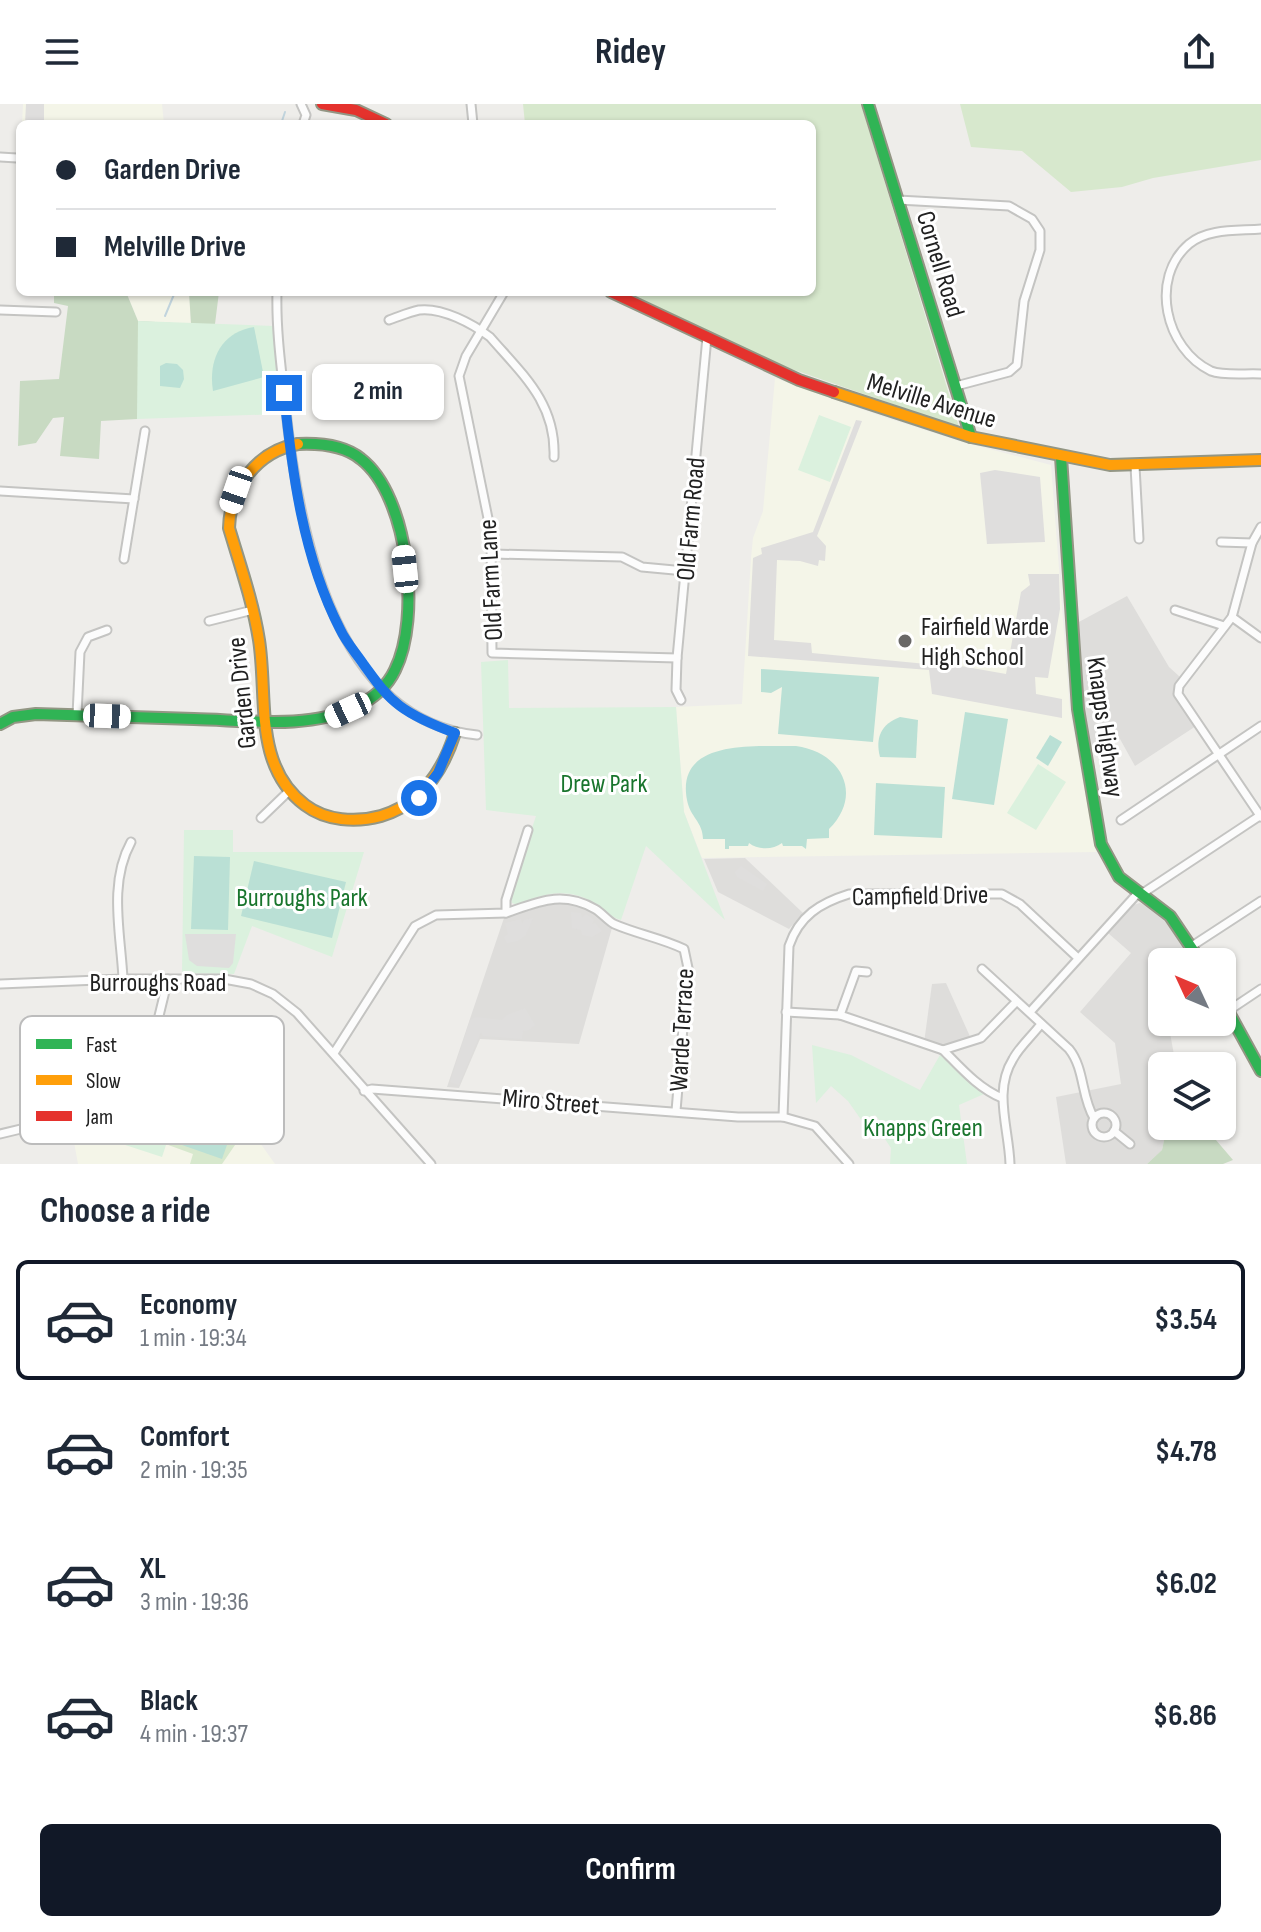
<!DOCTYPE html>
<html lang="en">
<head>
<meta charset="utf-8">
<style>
  body { margin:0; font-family:"Sofia Sans Condensed",sans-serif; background:#f6f6f7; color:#1f2937; height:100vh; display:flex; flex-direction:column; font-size:30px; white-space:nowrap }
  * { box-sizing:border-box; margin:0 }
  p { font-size:26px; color:#747a83 }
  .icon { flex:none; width:44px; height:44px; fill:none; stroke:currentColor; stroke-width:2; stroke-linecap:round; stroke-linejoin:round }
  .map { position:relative; height:1060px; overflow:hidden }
  .sheet { display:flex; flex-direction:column; background:#fff; flex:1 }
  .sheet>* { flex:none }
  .top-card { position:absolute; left:16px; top:16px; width:800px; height:176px; border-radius:12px; box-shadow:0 2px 6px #0004; display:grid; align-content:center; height:176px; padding:0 40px; background:#fff }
  .needle { width:52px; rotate:314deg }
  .buttons { position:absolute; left:1148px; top:844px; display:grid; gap:16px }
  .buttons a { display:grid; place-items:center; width:88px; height:88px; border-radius:12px; background:#fff; box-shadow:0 2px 6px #0004; font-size:40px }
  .end { position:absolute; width:36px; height:36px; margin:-18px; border:10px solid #1a73e8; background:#fff; box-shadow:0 0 0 4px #fff }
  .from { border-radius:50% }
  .bubble { position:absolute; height:56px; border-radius:12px; background:#fff; box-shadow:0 2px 6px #0004; font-size:26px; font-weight:700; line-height:56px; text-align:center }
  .car { position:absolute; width:24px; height:48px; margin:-24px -12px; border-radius:10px; box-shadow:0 0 6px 2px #0007; background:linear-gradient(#fff 24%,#345 0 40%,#fff 0 76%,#345 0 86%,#fff 0) }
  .top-card b { display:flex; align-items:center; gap:28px; height:76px; font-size:30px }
  .top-card b+b { border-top:2px solid #e0e1e3 }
  .top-card i { width:20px; height:20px; background:#1f2937 }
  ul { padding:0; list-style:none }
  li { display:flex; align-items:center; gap:24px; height:120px; margin:0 16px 12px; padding:0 24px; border:4px solid transparent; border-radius:12px }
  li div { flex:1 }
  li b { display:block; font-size:30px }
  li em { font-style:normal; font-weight:700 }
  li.on { border-color:#111827 }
  li>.icon { width:72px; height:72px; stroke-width:1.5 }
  h2 { padding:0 40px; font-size:36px; line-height:96px }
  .cta { display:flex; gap:16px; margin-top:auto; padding:16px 40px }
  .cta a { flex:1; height:92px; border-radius:12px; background:#111827; color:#fff; font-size:32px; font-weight:700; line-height:92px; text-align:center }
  header { display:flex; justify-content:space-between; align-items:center; height:104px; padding:0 40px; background:#fff; font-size:36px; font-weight:700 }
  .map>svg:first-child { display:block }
  .residential { fill:#dedddb }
  .education { fill:#f4f5e8 }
  .grass { fill:#d7e8cd }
  .forest { fill:#c8dac2 }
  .park { fill:#dbf1de }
  .pitch { fill:#bae0d5 }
  .parking { fill:#dfdedd }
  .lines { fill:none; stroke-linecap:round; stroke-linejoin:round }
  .stream { stroke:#c1d4dd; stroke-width:2 }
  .street-casing { stroke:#c4c4c2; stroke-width:11 }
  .fast-casing { stroke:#939684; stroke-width:14 }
  .slow-casing { stroke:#939684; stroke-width:14 }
  .jam-casing { stroke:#939684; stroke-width:14 }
  .street { stroke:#fcfcfc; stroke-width:7 }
  .fast { stroke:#30b455; stroke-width:10 }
  .slow { stroke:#ff9f0a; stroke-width:10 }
  .jam { stroke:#e5322d; stroke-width:10 }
  .route { stroke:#1a73e8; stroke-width:10 }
  .poi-dot { fill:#696867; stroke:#fff; stroke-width:3 }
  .labels { text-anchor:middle; stroke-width:6; stroke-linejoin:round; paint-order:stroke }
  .street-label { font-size:26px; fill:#212121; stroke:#fff }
  .poi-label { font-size:26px; fill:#212121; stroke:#fff; text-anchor:start }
  .park-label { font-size:26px; fill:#19752d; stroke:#fff }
  .key { fill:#fff; stroke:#bcbcbc; stroke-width:2 }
  .key-label { font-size:22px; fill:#212121 }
</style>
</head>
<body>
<header><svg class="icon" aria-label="menu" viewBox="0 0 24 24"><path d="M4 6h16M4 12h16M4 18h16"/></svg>Ridey<svg class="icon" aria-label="share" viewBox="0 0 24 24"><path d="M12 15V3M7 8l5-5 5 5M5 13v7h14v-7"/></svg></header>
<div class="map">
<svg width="1261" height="1060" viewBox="0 0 1261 1060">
  <rect width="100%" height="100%" fill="#eeedea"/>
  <g class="residential">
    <path d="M1127,492l42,71 11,10 -4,11 20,38 -61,40 -15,-27 -28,13 -10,-48 -5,-81z"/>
    <path d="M745,754l58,55 -14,16 -71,-37 -14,-33z"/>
    <path d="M557,798l21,3 18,9 16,14 -33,116 -99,-5 -21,49 -12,-1 57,-169z"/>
    <path d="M1140,799l17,8 12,10 25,41h-32v60h6l8,44h-14v60h5l-5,24 -15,14h-81l-10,-67 65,-13 -6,-41 -35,-31 51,-59 -23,-20 25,-28z"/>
    <path d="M946,879l26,58 -29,9 -19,-7 8,-59z"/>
  </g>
  <g class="education">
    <path d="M23,0h139l2,20h-142z"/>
    <path d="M126,188h63l2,32 -53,-3z"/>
    <path d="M775,274l103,37 81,26 92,24 19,246 26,141 -394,6 -18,-46 -8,-105 66,-3 9,-146 2,-20 10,-27z"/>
    <path d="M128,990l60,5 13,5 47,22 27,38h-197l-10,-55z"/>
  </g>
  <g class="grass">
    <path d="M523,0h338l98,323 -179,-62 -153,-73h185v-168h-287z"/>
    <path d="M960,0h301v56l-108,18 -31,9 -51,5 -49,-41 -51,-4z"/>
    <path d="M140,996l49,5 59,21 -26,38h-32l3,-10 -33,-12 -22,-27 -9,-3z"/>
  </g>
  <g class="forest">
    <path d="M54,188h72l12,29 53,3 -2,-32h30l-4,32h-68l-10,95 -36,2 -2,38 -39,-3 4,-39 -11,1 -17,25 -18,3 2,-65 39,-2 9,-73 -14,-3z"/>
    <path d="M1167,1022h37l29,34 -10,4h-76l15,-14z"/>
  </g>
  <g class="park">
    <path d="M138,217l136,5 6,88 -143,5z"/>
    <path d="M819,311l32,12 -21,55 -32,-12z"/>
    <path d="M508,556l1,48 167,-1 8,105 41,108 -79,-74 -25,74c-11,-3 -18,-11 -27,-17 -26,-16 -51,-10 -76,2l-6,-2 -2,-9 26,-78 -50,-6 -5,-148z"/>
    <path d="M1038,660l28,18 -30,48 -29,-17z"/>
    <path d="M184,726h49v22h131l-32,105 -80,-31 -18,48 -52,-1z"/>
    <path d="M812,941l39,10 69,35 20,-35 44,39 -25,11 8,59h-77l1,-16 -10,-15 1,-10 -7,-8 -13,6 -14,-20 -17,-15 -15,17z"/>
    <path d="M142,1004l15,3 -7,19 10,3 -1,7 7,5 -4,12 -49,-16 10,-28 15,2z"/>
  </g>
  <g class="pitch">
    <path d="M254,223l10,50 -51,14c-5,-31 8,-59 41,-64z"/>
    <path d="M166,259l11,1 6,6 1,9 -4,9 -20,-2v-20z"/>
    <path d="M761,565l118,8 -6,65 -95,-8 4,-47 -11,6 -10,-1z"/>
    <path d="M965,608l43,7 -14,86 -42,-6z"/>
    <path d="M900,613l18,3 -2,38 -36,-1c-5,-19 1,-33 20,-40z"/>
    <path d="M1050,631l12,7 -14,24 -12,-8z"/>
    <path d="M796,642c45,6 68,48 33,83v9l-22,1 -1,10 -4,-3h-19l-1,-3c-9,7 -24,7 -33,0l-1,3h-19v3h-4v-10h-22c0,-17 -13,-22 -16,-39 -12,-63 72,-53 109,-54z"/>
    <path d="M876,679l69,4 -3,51 -68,-3z"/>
    <path d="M194,752l36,1 -2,73 -37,-1z"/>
    <path d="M254,757l92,21 -14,56 -91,-22z"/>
    <path d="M173,1002l60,22 -11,31 -60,-21z"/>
  </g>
  <g class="parking">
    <path d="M26,0h18v20h-19z"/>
    <path d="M856,316l6,1 -45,115 9,10 -1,15 -6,-1 -1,6 -18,-5 -23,-1 -3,80 37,3 1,10 125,12 1,-3 68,12 15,-82 9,-7 -2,-11h31l1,35 -12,69 -13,-1 1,17 26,5v19l-130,-24 -3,-24 -181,-14 5,-98 9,-4 -1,-6 52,-16z"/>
    <path d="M995,366l45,7 5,65 -58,2 -7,-71z"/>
    <path d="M741,762l26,18 -4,7 -26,-14 -2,-5z"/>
    <path d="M571,808l10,1 1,5 4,-4 8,6 -2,4 3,-1 7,8 -10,6 -10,-2 -1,-5 -9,-2z"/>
    <path d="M533,814l-7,17 -8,6 -11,2 -3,-6 4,-3 -3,-11 16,-4 1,5 2,-4z"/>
    <path d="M185,830h51l-3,29 -4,5 -32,-2 -8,-6z"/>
    <path d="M525,904l10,17 -6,5 -6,1 -1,8 -39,-3 -2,-4 -22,53 -9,-3 20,-62 6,-3 26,3 5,-5z"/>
  </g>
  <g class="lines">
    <g class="stream">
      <path d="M281,20l4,-12"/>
      <path d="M165,212l10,-24"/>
    </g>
    <defs>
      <g id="street">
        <path d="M301,0l5,11 -3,9"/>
        <path d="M471,0l2,20"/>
        <path d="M0,53l17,1"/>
        <path d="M898,96l111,6 23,13 8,12v19l-16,51 -7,64 -8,7 -53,14"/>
        <path d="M1261,125c-23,2 -53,-1 -72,15 -40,34 -24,105 22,127 13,5 36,2 50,3"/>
        <path d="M277,188c-1,37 4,74 8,110 12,118 45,318 192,333"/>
        <path d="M504,188l-38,64 -7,20 32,157 1,120 185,5"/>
        <path d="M0,206l56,2"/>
        <path d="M389,216c9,-3 20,-8 30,-10 23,-3 54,14 71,27 33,38 66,66 64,120"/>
        <path d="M1135,362l4,73"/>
        <path d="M0,387l134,8"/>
        <path d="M1261,423l-9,16 -20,74 -53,69 -1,8 83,123"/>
        <path d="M1221,438l31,1"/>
        <path d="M493,450l129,3 20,10 43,4"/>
        <path d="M124,455l21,-128"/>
        <path d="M1175,506l49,16"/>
        <path d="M1232,513l29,21"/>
        <path d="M209,517l44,-11"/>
        <path d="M681,596l-5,-10 1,-32 30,-321"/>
        <path d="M77,611l3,-63 8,-15 19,-7"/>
        <path d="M261,714l27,-26"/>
        <path d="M1121,716l140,-94"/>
        <path d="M1140,791l121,-80"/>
        <path d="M506,809c32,-11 56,-23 89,-4 7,4 12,11 19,15 23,10 47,14 70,25l4,19 -12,143"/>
        <path d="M1192,842l69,-45"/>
        <path d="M982,865l87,80c16,20 12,48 25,69"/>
        <path d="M123,875c-2,-45 -15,-95 8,-137"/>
        <path d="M0,880l123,-5h101l27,5 22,10 24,19 134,151"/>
        <path d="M1228,907l33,-22"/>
        <path d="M786,908l54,3 103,35 38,-12 35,-36"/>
        <path d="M1030,908l107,-118"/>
        <path d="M840,911l16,-44 11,1"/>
        <path d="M943,946c18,18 35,38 59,48"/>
        <path d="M144,947l13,-27 11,-45"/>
        <path d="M334,949l81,-127 21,-11 70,-2v-13l22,-70"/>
        <path d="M364,987l8,-2 366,28h45l32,9 34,38"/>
        <circle cx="1104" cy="1021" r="12"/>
        <path d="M783,1013l6,-171c10,-30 31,-43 60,-52h153l18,10 58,54"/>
        <path d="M1114,1027l16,13"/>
        <path d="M0,1030l25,-6"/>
        <path d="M1010,1060c-1,-35 -17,-73 3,-105 7,-13 19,-23 28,-35"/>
      </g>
      <g id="fast">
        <path d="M868,0l103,333"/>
        <path d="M1061,353l17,252 23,135 18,33 51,39 31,46"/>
        <path d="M0,620l13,-7 23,-3c53,2 105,3 158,5 51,1 114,11 162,-12 16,-8 31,-20 39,-37 26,-51 14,-174 -34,-211 -17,-14 -41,-16 -63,-15"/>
        <path d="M1222,896l39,71"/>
      </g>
      <g id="slow">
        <path d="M834,288l137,45 139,28 151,-5"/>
        <path d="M298,340c-41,7 -68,44 -69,84 11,37 24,74 30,112 9,57 -6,126 46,165 21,16 51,18 76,11 40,-12 62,-45 74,-83"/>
      </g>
      <g id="jam">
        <path d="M322,0l34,6 30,14"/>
        <path d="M611,188l188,88 35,12"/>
      </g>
    </defs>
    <use href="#street" class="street-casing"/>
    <use href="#fast" class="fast-casing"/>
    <use href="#slow" class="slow-casing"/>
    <use href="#jam" class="jam-casing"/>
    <use href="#street" class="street"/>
    <use href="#fast" class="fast"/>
    <use href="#slow" class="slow"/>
    <use href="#jam" class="jam"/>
  </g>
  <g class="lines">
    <path class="route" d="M284,289c8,80 19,164 56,236 6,13 16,24 24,36 11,15 21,30 36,41 16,12 36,20 55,27l-17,40 -19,25"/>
  </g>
  <circle class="poi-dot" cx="905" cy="537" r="8"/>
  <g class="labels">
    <g class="street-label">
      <text transform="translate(941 160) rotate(73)" y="9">Cornell Road</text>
      <text transform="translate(932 296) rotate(17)" y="9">Melville Avenue</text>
      <text transform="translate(690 415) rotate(-85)" y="9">Old Farm Road</text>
      <text transform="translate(490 476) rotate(-93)" y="9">Old Farm Lane</text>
      <text transform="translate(241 589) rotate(-96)" y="9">Garden Drive</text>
      <text transform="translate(1106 623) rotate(82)" y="9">Knapps Highway</text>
      <text transform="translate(920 791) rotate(-1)" y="9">Campfield Drive</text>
      <text x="158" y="887">Burroughs Road</text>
      <text transform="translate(681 926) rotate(-87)" y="9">Warde Terrace</text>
      <text transform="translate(551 997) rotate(5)" y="9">Miro Street</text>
    </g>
    <g class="poi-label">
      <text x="921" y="531">Fairfield Warde<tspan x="921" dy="30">High School</tspan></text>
    </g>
    <g class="park-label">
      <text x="604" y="688">Drew Park</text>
      <text x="302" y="802">Burroughs Park</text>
      <text x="923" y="1032">Knapps Green</text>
    </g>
  </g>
  <rect x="20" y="912" width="264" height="128" rx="12" class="key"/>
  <rect x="36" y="935" width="36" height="10" fill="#30b455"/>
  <rect x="36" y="971" width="36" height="10" fill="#ff9f0a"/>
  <rect x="36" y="1007" width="36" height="10" fill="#e5322d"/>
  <g class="key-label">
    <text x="86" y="948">Fast</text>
    <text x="86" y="984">Slow</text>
    <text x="86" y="1020">Jam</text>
  </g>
</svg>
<div class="buttons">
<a><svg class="needle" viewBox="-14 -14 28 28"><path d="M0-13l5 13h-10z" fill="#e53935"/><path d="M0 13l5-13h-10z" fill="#747a83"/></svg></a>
<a><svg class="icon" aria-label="layers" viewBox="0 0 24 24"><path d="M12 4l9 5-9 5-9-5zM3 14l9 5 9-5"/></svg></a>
</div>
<i class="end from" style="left:419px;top:694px"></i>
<i class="end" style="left:284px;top:289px"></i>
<div class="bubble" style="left:312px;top:260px;width:132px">2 min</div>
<i class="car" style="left:236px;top:386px;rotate:199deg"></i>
<i class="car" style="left:405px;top:465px;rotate:354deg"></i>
<i class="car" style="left:348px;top:606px;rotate:245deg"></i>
<i class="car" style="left:107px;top:612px;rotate:92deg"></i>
<div class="top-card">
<b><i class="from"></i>Garden Drive</b>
<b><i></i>Melville Drive</b>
</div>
</div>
<section class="sheet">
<h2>Choose a ride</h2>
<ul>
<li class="on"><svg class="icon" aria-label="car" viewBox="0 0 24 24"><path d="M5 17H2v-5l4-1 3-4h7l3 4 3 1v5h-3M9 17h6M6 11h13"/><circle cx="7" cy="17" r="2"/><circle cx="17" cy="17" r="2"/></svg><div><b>Economy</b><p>1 min · 19:34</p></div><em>$3.54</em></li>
<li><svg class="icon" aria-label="car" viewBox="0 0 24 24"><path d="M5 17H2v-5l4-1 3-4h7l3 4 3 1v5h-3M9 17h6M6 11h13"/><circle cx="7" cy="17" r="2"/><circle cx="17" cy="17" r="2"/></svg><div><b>Comfort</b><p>2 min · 19:35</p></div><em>$4.78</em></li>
<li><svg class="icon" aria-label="car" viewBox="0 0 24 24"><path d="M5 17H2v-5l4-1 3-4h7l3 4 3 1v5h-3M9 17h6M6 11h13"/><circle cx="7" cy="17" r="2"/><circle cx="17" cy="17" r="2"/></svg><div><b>XL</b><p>3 min · 19:36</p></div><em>$6.02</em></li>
<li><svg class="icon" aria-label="car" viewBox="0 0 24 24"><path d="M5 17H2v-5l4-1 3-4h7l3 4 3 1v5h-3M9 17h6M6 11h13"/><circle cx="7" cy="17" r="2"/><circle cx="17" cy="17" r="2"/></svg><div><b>Black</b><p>4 min · 19:37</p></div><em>$6.86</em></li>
</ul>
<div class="cta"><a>Confirm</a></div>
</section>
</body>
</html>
